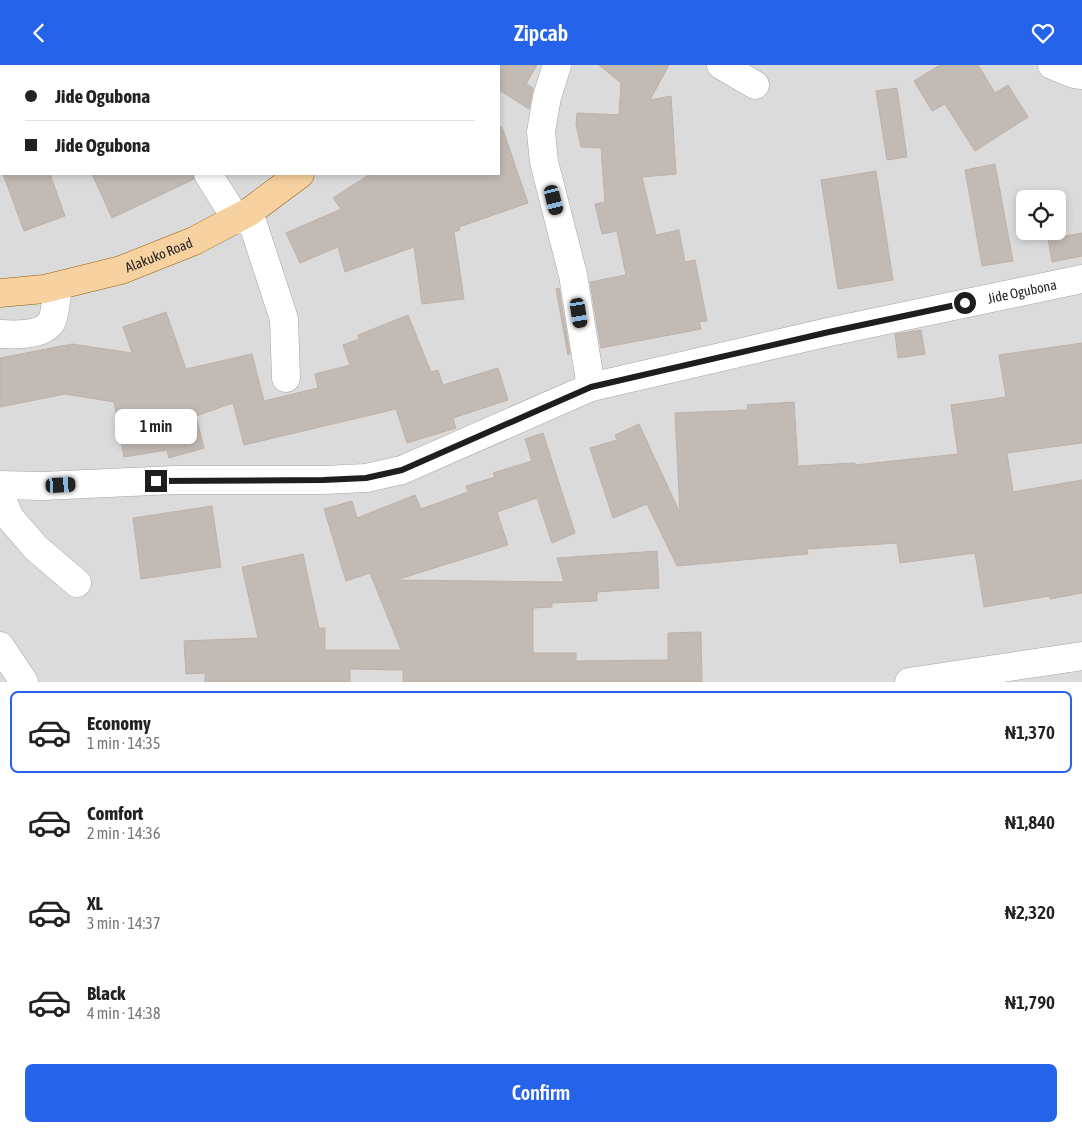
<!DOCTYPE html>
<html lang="en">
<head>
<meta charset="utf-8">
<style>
  body { margin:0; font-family:"Asap Condensed",sans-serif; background:#f2f2f2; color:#222; height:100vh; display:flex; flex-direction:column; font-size:19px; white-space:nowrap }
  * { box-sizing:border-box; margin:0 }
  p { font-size:16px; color:#767676 }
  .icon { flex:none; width:28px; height:28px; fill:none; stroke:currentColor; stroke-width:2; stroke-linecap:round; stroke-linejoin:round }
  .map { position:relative; height:617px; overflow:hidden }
  .panel { display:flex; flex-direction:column; background:#fff; flex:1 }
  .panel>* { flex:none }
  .banner { position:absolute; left:0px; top:0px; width:500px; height:110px; box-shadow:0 2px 8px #0003; display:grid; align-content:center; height:110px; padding:0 25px; background:#fff }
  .controls { position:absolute; left:1016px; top:125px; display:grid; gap:10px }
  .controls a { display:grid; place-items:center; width:50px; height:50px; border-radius:8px; background:#fff; box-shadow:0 2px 8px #0003; font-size:25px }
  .end { position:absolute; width:22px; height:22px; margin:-11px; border:6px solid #1e1e1e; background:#fff; box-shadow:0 0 0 2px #fff }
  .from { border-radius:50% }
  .bubble { position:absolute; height:35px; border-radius:8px; background:#fff; box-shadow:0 2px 8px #0003; font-size:16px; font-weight:600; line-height:35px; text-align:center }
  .car { position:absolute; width:15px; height:30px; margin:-15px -8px; border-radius:6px; box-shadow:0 0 4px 1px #0007; background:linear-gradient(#222 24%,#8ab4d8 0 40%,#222 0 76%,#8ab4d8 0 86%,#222 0) }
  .banner b { display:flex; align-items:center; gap:18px; height:48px; font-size:19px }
  .banner b+b { border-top:1px solid #e0e0e0 }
  .banner i { width:12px; height:12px; background:#222 }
  ul { padding:9px 0 0; list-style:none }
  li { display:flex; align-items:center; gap:15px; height:82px; margin:0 10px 8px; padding:0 15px; border:2px solid transparent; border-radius:8px }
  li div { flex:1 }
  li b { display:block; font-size:19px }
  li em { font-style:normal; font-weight:600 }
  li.on { border-color:#2563eb }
  li>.icon { width:45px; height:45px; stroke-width:1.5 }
  .cta { display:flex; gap:10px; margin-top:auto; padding:10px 25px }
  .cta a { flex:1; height:58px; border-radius:8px; background:#2563eb; color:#fff; font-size:20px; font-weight:600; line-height:58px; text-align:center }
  header { display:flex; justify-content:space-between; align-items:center; height:65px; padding:0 25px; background:#2563eb; color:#fff; font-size:22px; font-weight:600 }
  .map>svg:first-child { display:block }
  .residential { fill:#dcdbdb; fill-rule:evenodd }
  .building { fill:#c2bab4; stroke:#bfb1a7 }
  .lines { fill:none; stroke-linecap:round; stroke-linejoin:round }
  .minor-casing { stroke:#a5a5a5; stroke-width:29 }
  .major-casing { stroke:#906108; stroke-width:29 }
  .minor { stroke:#fff; stroke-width:28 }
  .major { stroke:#f7d1a0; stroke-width:28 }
  .route { stroke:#1e1e1e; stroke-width:6 }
  .labels { text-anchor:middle; stroke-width:5; stroke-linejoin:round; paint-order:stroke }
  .street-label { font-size:14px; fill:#1e1e1e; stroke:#fff }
</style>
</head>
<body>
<header><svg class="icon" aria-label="back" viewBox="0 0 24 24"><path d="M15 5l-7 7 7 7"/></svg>Zipcab<svg class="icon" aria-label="heart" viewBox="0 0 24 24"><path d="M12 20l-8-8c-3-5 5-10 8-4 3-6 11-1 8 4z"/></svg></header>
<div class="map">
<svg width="1082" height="617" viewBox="0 0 1082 617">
  <rect width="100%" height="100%" fill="#eeebe4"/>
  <path class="residential" d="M0,0h1082v617h-1082zM1,1h498v108h-498zM1025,134h33v32h-33z"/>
  <g class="building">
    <path d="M499,0h38l-11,19 7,4 -4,21 -30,-19z"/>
    <path d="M599,0h70l-19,35 21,-4 5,78 -34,3 14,58 23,-5 6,32 10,-2 12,61 -8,1 2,7 -100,19 -11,-66 36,-7 -9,-44 -15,3 -7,-30 10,-2 -4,-54 -20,-1 -5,-22 1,-12 42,2 2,-32z"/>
    <path d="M940,0h38l17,28 13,-8 20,32 -53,34 -30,-47 -13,7 -18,-30z"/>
    <path d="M897,23l10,69 -20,3 -11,-69z"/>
    <path d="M499,62h3l26,76 -69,24 1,3 -6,2 10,67 -42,5 -8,-57 -69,25 -7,-25 -38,16 -14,-30 55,-24 -8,-11 37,-24h129z"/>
    <path d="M995,99l18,97 -31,5 -17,-96z"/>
    <path d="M876,106l17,109 -55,9 -17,-109z"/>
    <path d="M3,109h47l15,42 -41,15z"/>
    <path d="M92,109h101l1,5 -82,39z"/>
    <path d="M1082,168v23l-30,6 -4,-23z"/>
    <path d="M559,223l11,66 -2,1 -12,-66z"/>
    <path d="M166,247l20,57 66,-15 12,47 54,-13 -3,-14 35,-9 -7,-20 16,-6 -1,-4 50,-20 23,57 7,-2 5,15 55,-17 10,32 -55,18 3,10 -49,15 -11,-34 -152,36 -11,-42 -37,13 8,32 -35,10 -2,-8 -43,7 -10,-55 -49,-8 -65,13v-49l72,-14 60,9 -9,-26z"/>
    <path d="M921,265l4,24 -27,4 -3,-24z"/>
    <path d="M1082,278v100l-75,10 6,39 69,-12v113l-32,6 -1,-3 -65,11 -9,-54 -75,10 -3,-20 -90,6 1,5 -131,12 -30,-62 -34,14 -23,-70 27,-8 -2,-5 24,-11 41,89 -5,-100 73,-3 -1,-5 47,-3 4,64 57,-3v2l103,-11 -7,-49 55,-8 -7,-42z"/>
    <path d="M543,368l32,100 -23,10 -15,-45 -40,14 11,33 -112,35 168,2 -7,-24 100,-7 2,37 -62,4v9l-45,2v4l-19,1v45h43v8l92,-1v-27l33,-1 1,50h-299v-12l-53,-1v13h-145v-9l-19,1 -2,-33 74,-3 -16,-71 61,-13 16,74h6v22h76l-31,-77 -24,8 -22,-72 28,-8 5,17 58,-23 6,14 47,-17 -2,-6 29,-9 -2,-4 39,-12 -7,-22z"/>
    <path d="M212,441l9,61 -80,12 -8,-61z"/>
  </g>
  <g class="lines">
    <defs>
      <g id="minor">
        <path d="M134,0l1,1"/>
        <path d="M557,0l-10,32 -6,35 3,30 29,113 18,112"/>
        <path d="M721,0l34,20"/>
        <path d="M1052,0l22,9 8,1"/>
        <path d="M208,109l29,46"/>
        <path d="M249,147l35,107 2,59"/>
        <path d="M0,269c15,1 43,2 52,-13 3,-7 5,-27 6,-35"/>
        <path id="s1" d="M0,420l42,1 133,-6h148l43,-2 36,-8 189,-83 238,-55 253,-53"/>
        <path d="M0,430l10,23 26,30 41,35"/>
        <path d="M0,581l24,36"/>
        <path d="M909,617l173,-26"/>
      </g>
      <g id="major">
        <path d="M413,1l2,-1"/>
        <path id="s2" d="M0,228l44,-4 77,-19 73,-29 55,-29 51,-38"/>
      </g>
    </defs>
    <use href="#minor" class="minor-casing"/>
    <use href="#major" class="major-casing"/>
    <use href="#minor" class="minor"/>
    <use href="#major" class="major"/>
  </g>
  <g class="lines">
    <path class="route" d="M156,416l167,-1 43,-2 36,-8 189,-83 238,-55 136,-29"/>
  </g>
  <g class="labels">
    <g class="street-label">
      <text dy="5" stroke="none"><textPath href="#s2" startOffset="164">Alakuko Road</textPath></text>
      <text dy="5" stroke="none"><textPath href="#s1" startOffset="1051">Jide Ogubona</textPath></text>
    </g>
  </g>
</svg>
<div class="controls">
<a><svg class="icon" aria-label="locate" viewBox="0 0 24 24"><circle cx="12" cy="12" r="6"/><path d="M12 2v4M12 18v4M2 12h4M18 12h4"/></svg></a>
</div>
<i class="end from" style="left:965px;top:238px"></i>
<i class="end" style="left:156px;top:416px"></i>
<div class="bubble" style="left:115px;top:344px;width:82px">1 min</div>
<i class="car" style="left:554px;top:135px;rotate:166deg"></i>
<i class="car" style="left:579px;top:248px;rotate:171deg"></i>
<i class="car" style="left:61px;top:420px;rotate:87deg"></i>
<div class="banner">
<b><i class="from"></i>Jide Ogubona</b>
<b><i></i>Jide Ogubona</b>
</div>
</div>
<section class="panel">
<ul>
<li class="on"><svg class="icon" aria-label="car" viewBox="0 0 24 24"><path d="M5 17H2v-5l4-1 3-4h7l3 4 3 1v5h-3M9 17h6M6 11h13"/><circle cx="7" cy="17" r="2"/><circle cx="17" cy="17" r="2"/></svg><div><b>Economy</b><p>1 min · 14:35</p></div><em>₦1,370</em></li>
<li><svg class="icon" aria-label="car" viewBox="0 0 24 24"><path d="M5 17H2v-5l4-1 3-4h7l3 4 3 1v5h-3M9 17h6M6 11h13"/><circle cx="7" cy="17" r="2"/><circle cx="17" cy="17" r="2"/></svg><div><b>Comfort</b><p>2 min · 14:36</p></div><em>₦1,840</em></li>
<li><svg class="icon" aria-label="car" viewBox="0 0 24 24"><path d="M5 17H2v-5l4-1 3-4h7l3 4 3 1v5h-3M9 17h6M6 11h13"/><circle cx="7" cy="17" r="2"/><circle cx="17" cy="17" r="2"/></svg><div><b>XL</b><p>3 min · 14:37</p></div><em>₦2,320</em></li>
<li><svg class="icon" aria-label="car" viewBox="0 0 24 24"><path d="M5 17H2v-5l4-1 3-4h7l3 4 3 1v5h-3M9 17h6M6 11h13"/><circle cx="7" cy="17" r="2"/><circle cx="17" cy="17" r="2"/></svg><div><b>Black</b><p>4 min · 14:38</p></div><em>₦1,790</em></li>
</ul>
<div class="cta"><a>Confirm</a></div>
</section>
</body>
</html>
